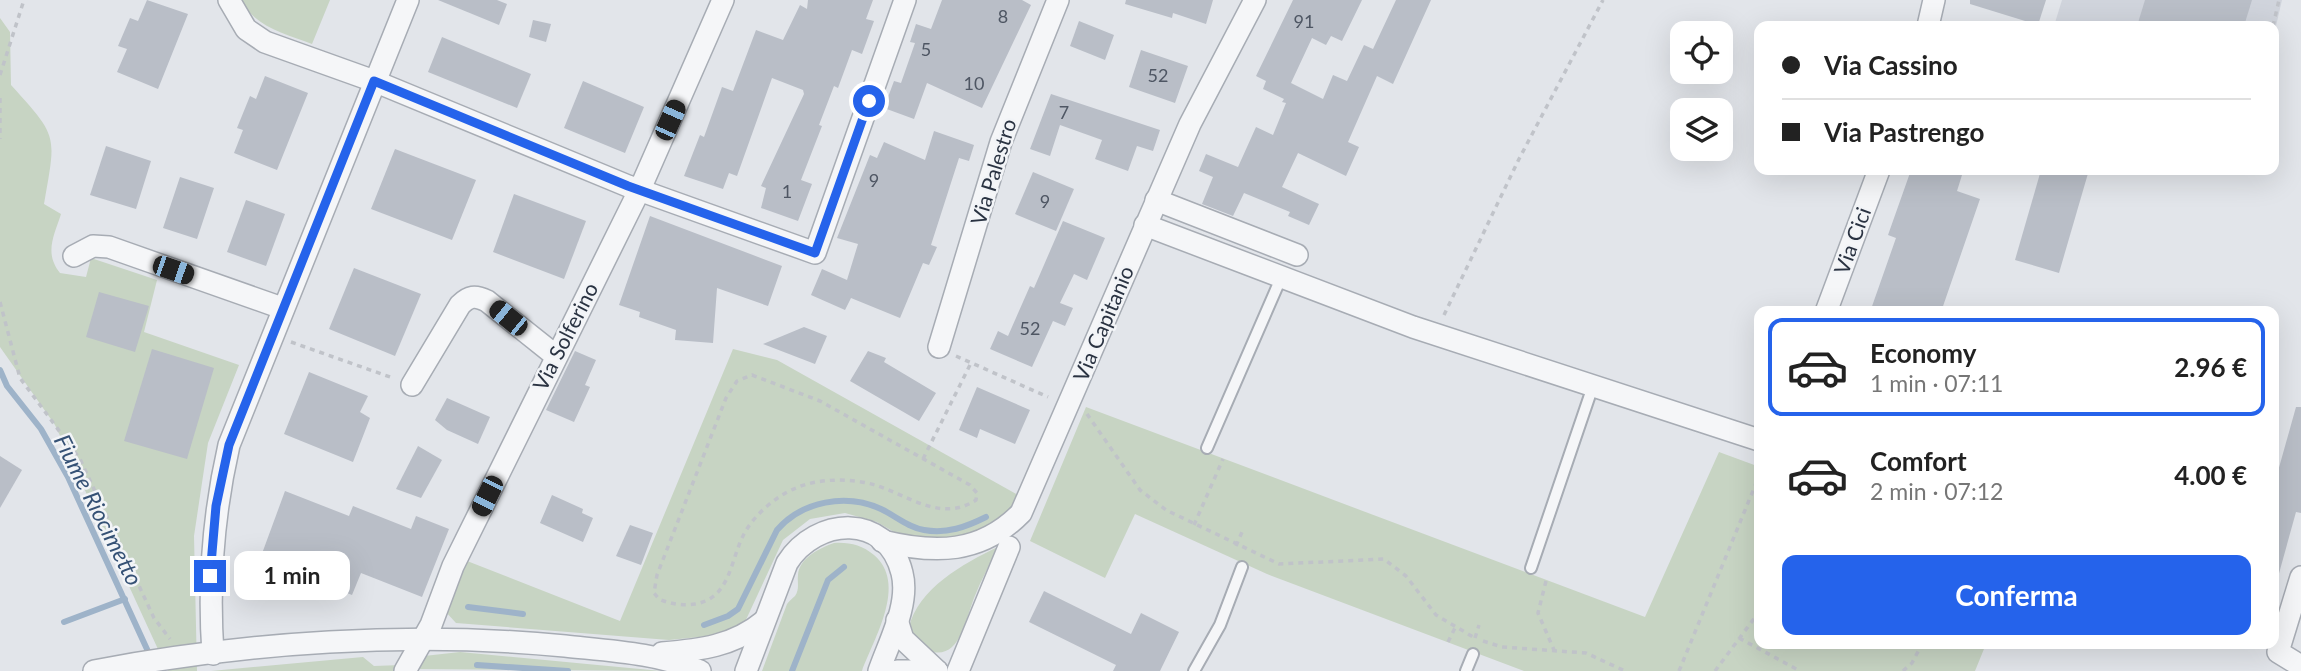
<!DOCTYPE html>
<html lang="it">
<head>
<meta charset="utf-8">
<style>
  body { margin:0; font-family:Lato,sans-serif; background:#f2f2f2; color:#222; height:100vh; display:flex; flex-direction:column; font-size:26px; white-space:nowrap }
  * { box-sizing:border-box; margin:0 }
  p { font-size:23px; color:#767676 }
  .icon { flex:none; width:38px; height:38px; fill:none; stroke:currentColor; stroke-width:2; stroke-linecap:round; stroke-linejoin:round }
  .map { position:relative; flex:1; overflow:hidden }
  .sheet { position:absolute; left:1754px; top:306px; width:525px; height:343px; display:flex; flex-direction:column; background:#fff; border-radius:14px; box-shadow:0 7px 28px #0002 }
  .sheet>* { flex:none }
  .top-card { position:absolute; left:1754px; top:21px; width:525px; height:154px; border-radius:14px; box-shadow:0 7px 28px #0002; display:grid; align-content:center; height:154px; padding:0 28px; background:#fff }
  .tools { position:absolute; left:1670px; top:21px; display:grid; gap:14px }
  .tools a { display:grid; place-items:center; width:63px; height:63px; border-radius:14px; background:#fff; box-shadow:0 7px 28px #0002; font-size:35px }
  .end { position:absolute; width:32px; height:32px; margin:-16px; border:9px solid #2563eb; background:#fff; box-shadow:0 0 0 4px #fff }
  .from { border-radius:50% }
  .bubble { position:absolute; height:49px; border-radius:14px; background:#fff; box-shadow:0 7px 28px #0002; font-size:23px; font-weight:700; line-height:49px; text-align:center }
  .car { position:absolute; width:21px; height:42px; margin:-21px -10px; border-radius:9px; box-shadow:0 0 5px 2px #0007; background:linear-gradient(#222 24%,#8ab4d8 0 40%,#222 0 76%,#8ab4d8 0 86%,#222 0) }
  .top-card b { display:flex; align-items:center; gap:24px; height:66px; font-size:26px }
  .top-card b+b { border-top:2px solid #e0e0e0 }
  .top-card i { width:18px; height:18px; background:#222 }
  ul { padding:12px 0 0; list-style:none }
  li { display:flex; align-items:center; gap:21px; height:98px; margin:0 14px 10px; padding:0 14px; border:4px solid transparent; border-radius:14px }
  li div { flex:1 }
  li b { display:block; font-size:26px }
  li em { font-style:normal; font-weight:700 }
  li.selected { border-color:#2563eb }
  li>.icon { width:63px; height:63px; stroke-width:1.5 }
  .button { display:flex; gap:14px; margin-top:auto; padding:14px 28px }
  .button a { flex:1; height:80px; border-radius:14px; background:#2563eb; color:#fff; font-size:28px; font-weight:700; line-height:80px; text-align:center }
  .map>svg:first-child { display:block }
  .built { fill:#d0d4dc }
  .green { fill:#c7d4c3 }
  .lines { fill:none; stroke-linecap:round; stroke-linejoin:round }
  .stream { stroke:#9eb3c9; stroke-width:6 }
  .building { fill:#b9bec7 }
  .service-casing { stroke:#a7acb4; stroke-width:14 }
  .minor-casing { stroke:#a7acb4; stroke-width:24 }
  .path { stroke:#c0c3c9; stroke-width:3.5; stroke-dasharray:5 5; stroke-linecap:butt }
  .service { stroke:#f5f6f8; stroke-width:10 }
  .minor { stroke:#f5f6f8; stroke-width:21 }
  .route { stroke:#2563eb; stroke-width:9 }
  .labels { text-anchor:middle; stroke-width:5; stroke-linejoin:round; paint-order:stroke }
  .number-label { font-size:18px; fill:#4e5663 }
  .street-label { font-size:21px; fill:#2a3342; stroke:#f2f4f7 }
  .water-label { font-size:23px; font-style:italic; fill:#355175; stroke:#f2f4f7 }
</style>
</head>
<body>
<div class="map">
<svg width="2301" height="671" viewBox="0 0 2301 671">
  <rect width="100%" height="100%" fill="#e2e5ea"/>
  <path class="built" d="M2062,0h220l-9,39v-13h-219z"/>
  <g class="green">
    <path d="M241,0h89l-18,44c-28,-11 -56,-16 -71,-44z"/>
    <path d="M0,18l10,14 1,53c48,53 45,49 33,119l17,10c-7,22 -17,39 -1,59l26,4 5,-19 66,22 -13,52 95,33 -31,78 -14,93 3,135h-29l-113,-246 -55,-78z"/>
    <path d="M733,349l44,11 243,136 -15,21 -45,24 -54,-2 -29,-17 -32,-9 -35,6 -27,21 -39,84 -25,11 -50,5 -213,-17 -11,-12 17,-52 158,62z"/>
    <path d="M1086,407l559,210 74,-165 38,14 2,-2v180h227l-11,27h-451l-257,-97 -132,-60 -30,64 -75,-37z"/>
    <path d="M834,543c15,-1 28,2 40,12 34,29 0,83 -12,116h-100l25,-67c2,-3 5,-5 8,-8 5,-7 2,-14 3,-21 1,-17 22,-27 36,-32z"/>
    <path d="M998,547c-8,17 -17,33 -24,51 -11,29 -16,72 -58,47l-7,-17c8,-39 55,-65 89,-81z"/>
    <path d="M460,652l201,19 -249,-2 12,-13z"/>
    <path d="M363,657l11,9 27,-1 -3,6h-187z"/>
  </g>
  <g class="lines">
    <g class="stream">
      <path d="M0,370l7,16 34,43 27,48 89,194"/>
      <path d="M468,607l55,7"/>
      <path d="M64,622l61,-23"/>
      <path d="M704,625l24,-9 10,-7 39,-79c25,-29 69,-37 104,-21 15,7 26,18 43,21 23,4 42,-3 62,-13"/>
      <path d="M477,665l91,6"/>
      <path d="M792,671l36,-91 16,-13"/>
    </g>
  </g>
  <g class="building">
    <path d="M147,0l41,14 -30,75 -41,-17 10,-23 -9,-3 12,-28 8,3z"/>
    <path d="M438,0h59l10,4 -8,21z"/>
    <path d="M808,0h65l-7,19 8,2 -12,33 -10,-4 -14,38 -4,-2 -15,39 3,1 -21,54 11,4 -14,37 -37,-13 5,-20 -5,-2 43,-92 -1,-4 -31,-12 -35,98 -8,-3 -6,16 -39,-13 16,-41 4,2 18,-50 11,4 23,-61 27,10 17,-35 7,4z"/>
    <path d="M942,0h80l9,5 -49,103 -55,-25 -13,36 -30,-11 10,-27 7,2 14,-40 -5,-1 6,-18 15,5z"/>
    <path d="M1126,0h87l-7,24 -33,-11 -1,5 -47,-14z"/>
    <path d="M1293,0h69l-20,41 -11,-5 -5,9 -14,-7 -21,45 32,16 10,-24 14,6 17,-36 9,4 23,-49h35l-38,84 -16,-8 -29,66 11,5 -13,29 -48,-23 -16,34 37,17 -10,21 -21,-9 2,-4 -46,-19 -11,23 -31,-12 11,-27 -14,-6 7,-17 32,13 18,-40 17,8 13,-32 -4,-1 2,-3 -21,-10 3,-8 -10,-5z"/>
    <path d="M1970,0h76l-8,25 -68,-21z"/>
    <path d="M2145,0h107l-8,26h-107z"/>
    <path d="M533,20l18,4 -5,18 -17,-5z"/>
    <path d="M1079,21l35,14 -9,25 -35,-14z"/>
    <path d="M442,37l89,37 -14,34 -89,-36z"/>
    <path d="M1141,50l47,16 -13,37 -46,-16z"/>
    <path d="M265,76l43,17 -31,77 -43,-17 9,-23 -6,-2 13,-32 6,3z"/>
    <path d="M583,81l61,26 -19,46 -61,-25z"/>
    <path d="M1051,94l109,36 -7,21 -16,-5 -9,25 -33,-12 7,-19 -42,-15 -10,31 -20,-7z"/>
    <path d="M934,131l40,14 -5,16 -10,-3 -28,87 6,2 -8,18 -6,-2 -23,55 -49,-20 -6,12 -34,-15 11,-26 25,11 11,-36 -21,-6 33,-83 7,3 7,-16 41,18z"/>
    <path d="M106,146l45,15 -15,48 -46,-14z"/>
    <path d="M395,149l81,31 -24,60 -81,-31z"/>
    <path d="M1911,170h35l16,5 -5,16 23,8 -39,113h-71l26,-74 -8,-3z"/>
    <path d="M2041,170h48l-30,103 -44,-13z"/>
    <path d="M1033,172l41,17 -18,42 -41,-17z"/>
    <path d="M180,177l34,11 -17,51 -34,-11z"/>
    <path d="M514,194l72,27 -22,58 -71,-27z"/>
    <path d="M246,200l39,14 -19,52 -39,-14z"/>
    <path d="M650,216l132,50 -14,40 -51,-18 -4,55 -38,-3 1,-10 -37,-13 1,-5 -21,-7z"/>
    <path d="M1063,221l42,17 -18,42 -13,-6 -14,29 13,5 -8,18 -12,-5 -21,46 -42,-18 8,-18 10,5 22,-50 4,2z"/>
    <path d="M354,268l67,26 -26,62 -66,-27z"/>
    <path d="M99,292l50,14 -14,46 -49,-15z"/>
    <path d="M804,327l23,9 -12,28 -52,-20z"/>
    <path d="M152,349l62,19 -27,91 -63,-18z"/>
    <path d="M575,351l21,9 -11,25 5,2 -16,35 -28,-12z"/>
    <path d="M868,351l18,7 -2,4 52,31 -17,28 -69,-40z"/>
    <path d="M309,372l59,24 -8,16 10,6 -17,44 -69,-28z"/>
    <path d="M977,387l53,23 -15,34 -35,-15 -3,9 -18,-8z"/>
    <path d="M447,398l43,19 -12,27 -31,-14 -12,-10z"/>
    <path d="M2296,407h5v106l-5,-1 -18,65h-5v-88z"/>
    <path d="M418,446l24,14 -21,38 -25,-9z"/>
    <path d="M0,456l22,14 -22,38z"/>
    <path d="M285,491l64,25 4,-10 58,23 5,-13 33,13 -27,68 -61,-24 -9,22 -92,-36z"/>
    <path d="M552,495l31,14 -1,4 11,5 -10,24 -43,-19z"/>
    <path d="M630,525l23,8 -12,32 -25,-9z"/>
    <path d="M1044,591l87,43 10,-21 38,19 -19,39h-47l3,-6 -87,-43z"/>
  </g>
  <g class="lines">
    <defs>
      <g id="service">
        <path d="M1207,448l74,-170"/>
        <path d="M1531,568l62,-182"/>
        <path d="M1194,671l26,-46 22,-58"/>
        <path d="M1466,671l7,-17"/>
      </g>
      <g id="minor">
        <path d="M229,0l17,29 19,13 109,39 254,105 187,67 90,-253"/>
        <path d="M1928,26l6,-26"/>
        <path d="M1156,200l141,55"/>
        <path d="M1145,225l268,102 346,113"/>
        <path d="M74,256l19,-10 16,1 173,61"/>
        <path d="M1826,312l53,-142"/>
        <path d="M939,347l62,-205 57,-142"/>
        <path d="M412,385l48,-80c9,-9 15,-10 27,-4l69,55"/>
        <path d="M882,541c53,13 99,13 139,-28l169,-389 65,-124"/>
        <path d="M2301,577l-23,75 23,14"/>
        <path d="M897,620l6,19 34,32"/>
        <path d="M662,653c38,-3 72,-7 102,-32"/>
        <path d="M213,654c-5,-71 0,-139 16,-209l179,-445"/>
        <path d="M94,671c153,-29 317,-40 471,-25 47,5 92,7 135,25"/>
        <path d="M405,671l26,-46 22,-59 187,-377 83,-189"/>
        <path d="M746,671l41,-108c29,-46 100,-51 115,10 8,31 -13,69 -23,98"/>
        <path d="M897,671h40"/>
        <path d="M958,671l51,-124"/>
      </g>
    </defs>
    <use href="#service" class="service-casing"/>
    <use href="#minor" class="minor-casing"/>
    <g class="path">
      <path d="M2273,26l6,-26"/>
      <path d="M0,75l24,-75"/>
      <path d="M0,98v41"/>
      <path d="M0,302l20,76 60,81 74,159 16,21"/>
      <path d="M1444,315l75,-156 84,-159"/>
      <path d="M291,342l102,36"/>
      <path d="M956,356l92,41"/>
      <path d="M752,375l68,26 150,84 7,8 -1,7c-35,23 -68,-5 -101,-15 -24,-7 -56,-7 -79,3 -20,8 -42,27 -52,46 -14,26 -13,64 -49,70 -12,2 -25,0 -36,-5l-5,-6 3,-18 69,-177 11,-17z"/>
      <path d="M1087,414l53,76 26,20 113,54 105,-5 22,17 30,39 39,23"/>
      <path d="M923,459l48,-96"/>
      <path d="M1194,525l29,-66"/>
      <path d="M1236,546l6,-14"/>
      <path d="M1546,581l-8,32 16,37"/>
      <path d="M1475,638l4,-13"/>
      <path d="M1739,638l61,33"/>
      <path d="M1483,641l19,6 84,6 39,18"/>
      <path d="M1448,642l7,-14"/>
      <path d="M1679,671l80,-195"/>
      <path d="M1715,671l44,-59"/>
      <path d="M1903,671l9,-8 10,-19"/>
    </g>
    <use href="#service" class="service"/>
    <use href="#minor" class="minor"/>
  </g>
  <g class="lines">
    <path class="route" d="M210,576l6,-70 13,-61 145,-364 254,105 187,67 54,-152"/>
  </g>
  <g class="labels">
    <g class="number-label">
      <text x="1003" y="23">8</text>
      <text x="1304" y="28">91</text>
      <text x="926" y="56">5</text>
      <text x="1158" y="82">52</text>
      <text x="974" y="90">10</text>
      <text x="1064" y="119">7</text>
      <text x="874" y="187">9</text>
      <text x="787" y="198">1</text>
      <text x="1045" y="208">9</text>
      <text x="1030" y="335">52</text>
    </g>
    <g class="street-label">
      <text transform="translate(994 172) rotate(-73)" y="7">Via Palestro</text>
      <text transform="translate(1853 241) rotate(-70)" y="7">Via Cici</text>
      <text transform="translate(1104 324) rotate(-67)" y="7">Via Capitanio</text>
      <text transform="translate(566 337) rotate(-63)" y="7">Via Solferino</text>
    </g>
    <g class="water-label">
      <text transform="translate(98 510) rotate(63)" y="8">Fiume Riocimetto</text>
    </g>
  </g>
</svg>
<div class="tools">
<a><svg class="icon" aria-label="locate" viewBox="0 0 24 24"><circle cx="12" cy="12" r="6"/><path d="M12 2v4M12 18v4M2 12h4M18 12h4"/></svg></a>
<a><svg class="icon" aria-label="layers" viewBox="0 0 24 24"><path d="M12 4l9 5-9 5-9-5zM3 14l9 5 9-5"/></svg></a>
</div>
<i class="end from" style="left:869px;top:101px"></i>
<i class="end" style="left:210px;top:576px"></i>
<div class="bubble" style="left:234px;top:551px;width:116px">1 min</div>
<i class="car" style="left:670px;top:120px;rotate:24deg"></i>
<i class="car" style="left:173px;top:270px;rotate:109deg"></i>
<i class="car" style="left:508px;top:318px;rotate:309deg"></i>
<i class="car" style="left:487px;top:496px;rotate:206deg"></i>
<div class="top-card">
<b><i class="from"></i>Via Cassino</b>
<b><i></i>Via Pastrengo</b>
</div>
<section class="sheet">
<ul>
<li class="selected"><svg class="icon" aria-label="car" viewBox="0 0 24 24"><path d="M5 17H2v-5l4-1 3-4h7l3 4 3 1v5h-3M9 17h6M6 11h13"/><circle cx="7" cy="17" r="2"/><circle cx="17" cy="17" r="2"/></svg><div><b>Economy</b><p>1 min · 07:11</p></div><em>2.96 €</em></li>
<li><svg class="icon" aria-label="car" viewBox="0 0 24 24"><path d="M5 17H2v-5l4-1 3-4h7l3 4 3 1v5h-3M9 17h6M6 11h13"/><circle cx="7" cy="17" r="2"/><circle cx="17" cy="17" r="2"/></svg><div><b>Comfort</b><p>2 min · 07:12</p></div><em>4.00 €</em></li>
</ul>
<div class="button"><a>Conferma</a></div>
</section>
</div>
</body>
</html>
